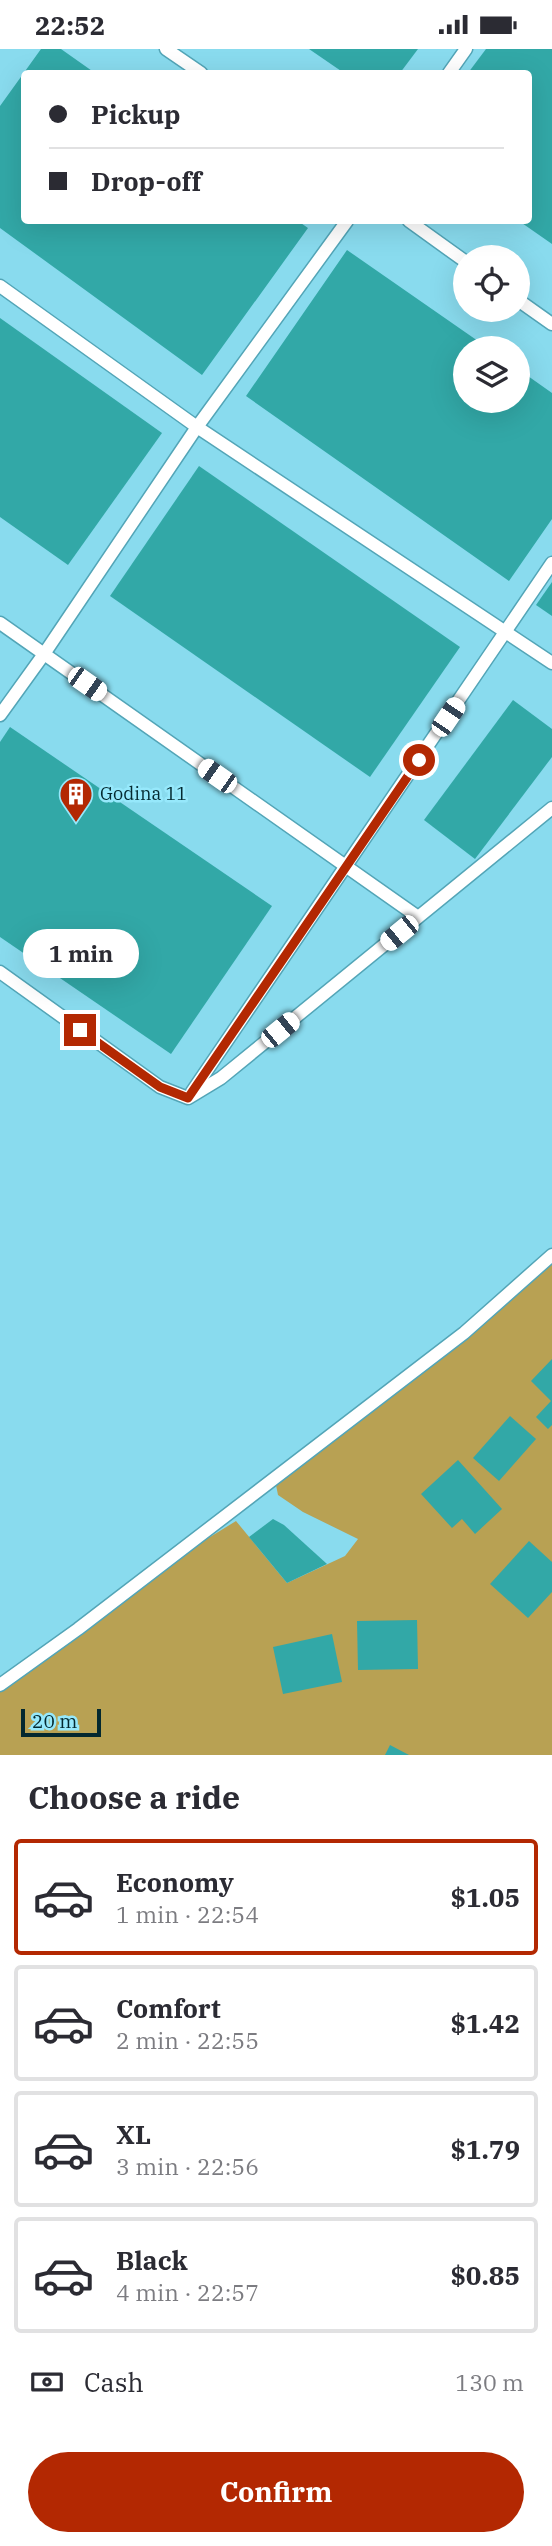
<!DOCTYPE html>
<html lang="en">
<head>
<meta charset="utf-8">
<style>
  body { margin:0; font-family:"IBM Plex Serif",serif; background:#f7f7f7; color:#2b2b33; height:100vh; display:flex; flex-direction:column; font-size:26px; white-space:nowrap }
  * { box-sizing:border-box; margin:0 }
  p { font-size:23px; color:#7c7c81 }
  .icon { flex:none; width:38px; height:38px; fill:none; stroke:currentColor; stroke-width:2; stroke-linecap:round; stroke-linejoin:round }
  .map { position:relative; height:1706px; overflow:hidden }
  .panel { display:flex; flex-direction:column; background:#fff; flex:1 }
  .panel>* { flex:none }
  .top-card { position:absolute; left:21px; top:21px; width:511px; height:154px; border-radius:7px; box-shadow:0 7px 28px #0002; display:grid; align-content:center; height:154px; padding:0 28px; background:#fff }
  .controls { position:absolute; left:453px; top:196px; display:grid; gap:14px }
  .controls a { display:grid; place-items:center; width:77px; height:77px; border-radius:50%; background:#fff; box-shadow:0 7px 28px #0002; font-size:35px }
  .scale { position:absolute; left:21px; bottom:18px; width:80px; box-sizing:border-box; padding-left:7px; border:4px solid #03282f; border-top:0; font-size:19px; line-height:24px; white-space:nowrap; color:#03282f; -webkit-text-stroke:5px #96e8fb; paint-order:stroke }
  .end { position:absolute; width:32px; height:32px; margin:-16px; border:9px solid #b32802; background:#fff; box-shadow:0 0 0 4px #fff }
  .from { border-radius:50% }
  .bubble { position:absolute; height:49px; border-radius:24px; background:#fff; box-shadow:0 7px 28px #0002; font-size:23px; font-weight:800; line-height:49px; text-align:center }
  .car { position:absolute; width:21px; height:42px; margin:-21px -10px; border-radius:9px; box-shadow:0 0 5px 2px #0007; background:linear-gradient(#fff 24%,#345 0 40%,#fff 0 76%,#345 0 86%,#fff 0) }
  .top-card b { display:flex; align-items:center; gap:24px; height:66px; font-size:26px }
  .top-card b+b { border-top:2px solid #e1e1e2 }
  .top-card i { width:18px; height:18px; background:#2b2b33 }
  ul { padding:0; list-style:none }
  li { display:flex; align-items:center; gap:21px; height:116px; margin:0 14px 10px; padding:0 14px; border:4px solid #e1e1e2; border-radius:7px }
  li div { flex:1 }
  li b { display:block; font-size:26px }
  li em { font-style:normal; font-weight:800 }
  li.current { border-color:#b32802 }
  li>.icon { width:63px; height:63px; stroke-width:1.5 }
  h2 { padding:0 28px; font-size:32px; line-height:84px }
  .pay { display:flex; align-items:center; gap:18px; height:77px; padding:0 28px; font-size:26px }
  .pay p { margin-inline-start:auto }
  .action { display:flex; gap:14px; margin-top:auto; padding:14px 28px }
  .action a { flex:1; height:80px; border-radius:42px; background:#b32802; color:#fff; font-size:28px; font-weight:800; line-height:80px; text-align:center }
  .status { display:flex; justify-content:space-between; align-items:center; height:49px; padding:0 35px; background:#fff; direction:ltr }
  .status svg { height:19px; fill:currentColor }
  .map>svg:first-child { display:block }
  .green { fill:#b8a153 }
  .building { fill:#32a8a7 }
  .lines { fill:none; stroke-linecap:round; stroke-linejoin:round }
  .service-casing { stroke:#53a5b7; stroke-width:15 }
  .service { stroke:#fff; stroke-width:12 }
  .route { stroke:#b32802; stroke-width:9 }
  .labels { text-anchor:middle; stroke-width:5; stroke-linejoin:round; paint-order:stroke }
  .poi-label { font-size:18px; fill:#03282f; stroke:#96e8fb; text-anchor:start }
</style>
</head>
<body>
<div class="status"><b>22:52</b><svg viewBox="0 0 49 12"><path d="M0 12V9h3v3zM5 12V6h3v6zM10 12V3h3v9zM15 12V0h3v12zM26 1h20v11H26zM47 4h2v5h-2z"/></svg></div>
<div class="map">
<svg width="552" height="1706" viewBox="0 0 552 1706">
  <rect width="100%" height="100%" fill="#89dbee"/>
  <path class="green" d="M552,1215v491h-552v-73l192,-149 18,4 26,-16 51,62 58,-27 13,-17 -55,-27 -25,-17 -2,-10z"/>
  <g class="building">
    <path d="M41,0h20l34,24h-71v148h274l10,7 -106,147 -202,-147v-122z"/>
    <path d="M309,0h109l-18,24h-56z"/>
    <path d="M486,0h66v195l-33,-23h9v-148h-60z"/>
    <path d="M347,201l141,98h-22v53h52v-32l34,24v126l-43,62 -263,-185z"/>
    <path d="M0,269l162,115 -94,132 -68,-48z"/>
    <path d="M199,417l261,181 -90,130 -260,-181z"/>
    <path d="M552,533v34l-16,-11z"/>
    <path d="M513,651l39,29v28l-77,102 -51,-39z"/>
    <path d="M10,678l262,179 -101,148 -171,-117v-195z"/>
    <path d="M552,1310v66l-4,4 -12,-12 15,-16 -20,-20z"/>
    <path d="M510,1367l26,23 -37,42 -26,-23z"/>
    <path d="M458,1411l44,49 -27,25 -13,-15 -10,9 -31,-34z"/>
    <path d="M273,1470l11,6 43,39 -40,19 -38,-46z"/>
    <path d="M529,1492l23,21v30l-24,26 -38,-34z"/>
    <path d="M417,1571l1,49 -60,1 -1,-49z"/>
    <path d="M332,1585l10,48 -59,12 -10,-47z"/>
    <path d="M390,1696l19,10h-24z"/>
  </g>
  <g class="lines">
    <defs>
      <g id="service">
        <path d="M166,0l35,24"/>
        <path d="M449,24l17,-24"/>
        <path d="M409,172l57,41"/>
        <path d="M0,237l197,141 355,236"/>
        <path d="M518,251l34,24"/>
        <path d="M0,574l418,294"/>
        <path d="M0,666l44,-61 153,-227 150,-206"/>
        <path d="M0,923l160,115 28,11 33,-20 331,-270"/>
        <path d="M192,1043l360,-529"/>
        <path d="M0,1636l78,-56 386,-296 88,-78"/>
      </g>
    </defs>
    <use href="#service" class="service-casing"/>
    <use href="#service" class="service"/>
  </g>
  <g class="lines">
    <path class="route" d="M80,981l80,57 28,11 231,-338"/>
  </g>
  <defs>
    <symbol id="building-pin" viewBox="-11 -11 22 30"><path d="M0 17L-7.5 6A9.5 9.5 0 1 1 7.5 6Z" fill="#b32802" stroke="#96e8fb"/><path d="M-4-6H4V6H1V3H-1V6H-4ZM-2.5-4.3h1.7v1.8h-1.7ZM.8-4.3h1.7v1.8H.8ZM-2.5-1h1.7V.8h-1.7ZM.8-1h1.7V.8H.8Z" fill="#fff"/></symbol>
  </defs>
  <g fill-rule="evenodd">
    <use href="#building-pin" x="57" y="726" width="38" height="52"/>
  </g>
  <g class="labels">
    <g class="poi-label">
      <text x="100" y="751">Godina 11</text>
    </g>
  </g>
</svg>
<div class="controls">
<a><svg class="icon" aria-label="locate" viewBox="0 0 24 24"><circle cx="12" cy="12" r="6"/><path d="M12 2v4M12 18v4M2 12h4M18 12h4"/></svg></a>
<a><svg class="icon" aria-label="layers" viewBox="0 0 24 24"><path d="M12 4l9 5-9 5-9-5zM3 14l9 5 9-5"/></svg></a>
</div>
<div class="scale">20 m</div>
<i class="end from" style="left:419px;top:711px"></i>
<i class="end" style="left:80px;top:981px"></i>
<div class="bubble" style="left:23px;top:880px;width:116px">1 min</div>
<i class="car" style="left:87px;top:635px;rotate:125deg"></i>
<i class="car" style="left:448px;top:668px;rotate:34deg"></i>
<i class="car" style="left:217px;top:727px;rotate:305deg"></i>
<i class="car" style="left:399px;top:884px;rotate:231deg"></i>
<i class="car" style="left:280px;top:981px;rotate:51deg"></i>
<div class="top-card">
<b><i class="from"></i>Pickup</b>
<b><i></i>Drop-off</b>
</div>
</div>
<section class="panel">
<h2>Choose a ride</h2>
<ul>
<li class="current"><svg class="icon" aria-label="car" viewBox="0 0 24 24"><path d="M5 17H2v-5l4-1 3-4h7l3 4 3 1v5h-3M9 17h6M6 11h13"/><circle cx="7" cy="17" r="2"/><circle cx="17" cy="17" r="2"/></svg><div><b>Economy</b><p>1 min · 22:54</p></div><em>$1.05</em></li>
<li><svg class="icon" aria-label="car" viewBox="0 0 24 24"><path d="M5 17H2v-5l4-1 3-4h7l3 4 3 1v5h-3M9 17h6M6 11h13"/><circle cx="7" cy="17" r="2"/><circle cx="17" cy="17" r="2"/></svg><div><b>Comfort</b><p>2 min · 22:55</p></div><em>$1.42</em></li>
<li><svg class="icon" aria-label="car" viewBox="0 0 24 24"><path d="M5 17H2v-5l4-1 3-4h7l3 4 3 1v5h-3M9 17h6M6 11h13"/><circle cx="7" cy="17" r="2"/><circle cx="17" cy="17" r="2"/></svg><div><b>XL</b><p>3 min · 22:56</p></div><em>$1.79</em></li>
<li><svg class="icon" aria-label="car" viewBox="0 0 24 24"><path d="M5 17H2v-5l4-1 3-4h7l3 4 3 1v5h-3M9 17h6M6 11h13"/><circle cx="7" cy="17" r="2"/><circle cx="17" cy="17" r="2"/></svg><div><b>Black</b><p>4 min · 22:57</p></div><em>$0.85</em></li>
</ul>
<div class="pay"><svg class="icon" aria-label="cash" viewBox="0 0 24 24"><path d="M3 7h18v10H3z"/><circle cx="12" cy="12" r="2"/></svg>Cash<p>130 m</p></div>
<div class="action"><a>Confirm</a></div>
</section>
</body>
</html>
